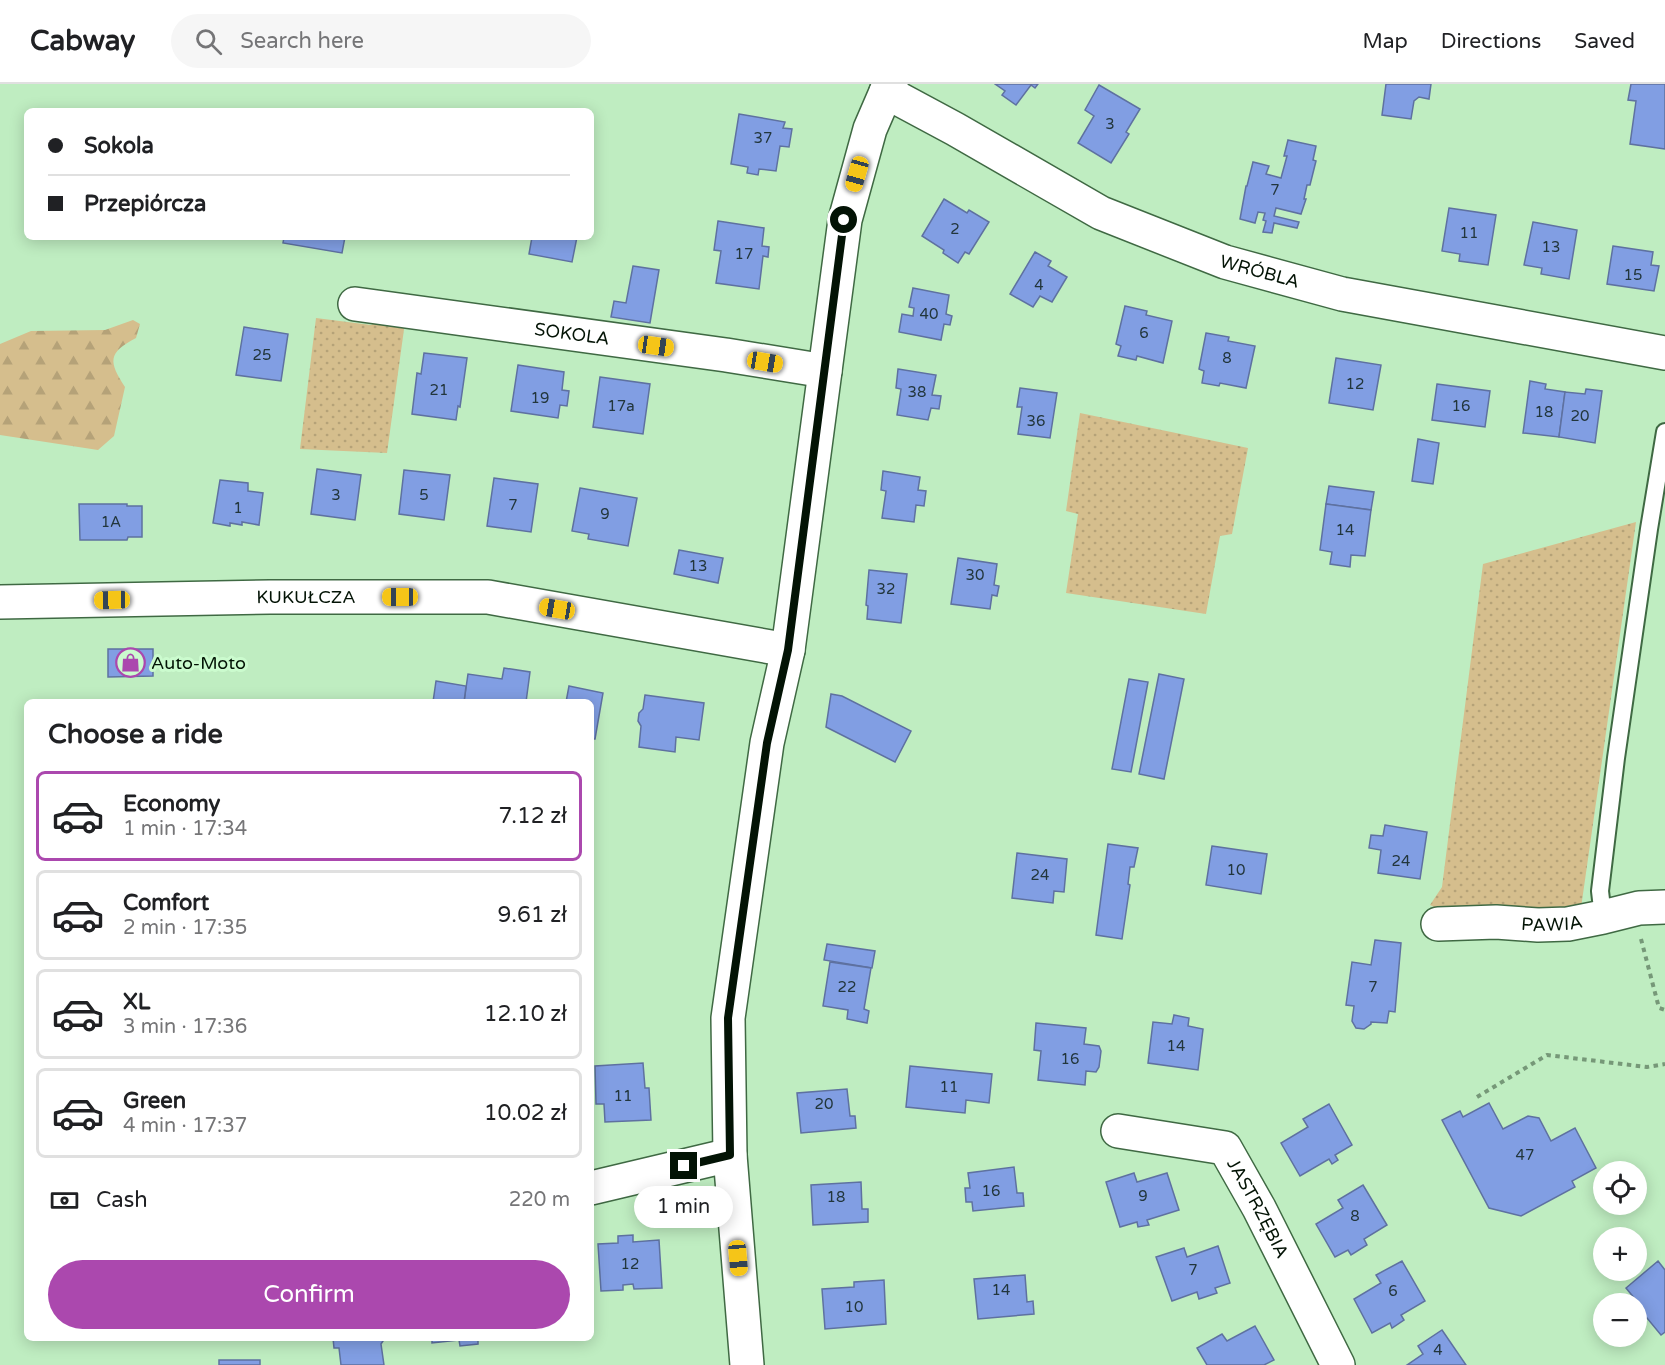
<!DOCTYPE html>
<html lang="en">
<head>
<meta charset="utf-8">
<style>
  body { margin:0; font-family:"Varela Round",sans-serif; background:#f6f6f6; color:#202124; height:100vh; display:flex; flex-direction:column; font-size:22px; white-space:nowrap }
  * { box-sizing:border-box; margin:0 }
  p { font-size:20px; color:#757577 }
  .icon { flex:none; width:33px; height:33px; fill:none; stroke:currentColor; stroke-width:2; stroke-linecap:round; stroke-linejoin:round }
  .map { position:relative; flex:1; overflow:hidden }
  .details { position:absolute; left:24px; top:615px; width:570px; height:642px; display:flex; flex-direction:column; background:#fff; border-radius:9px; box-shadow:0 3px 15px #0003 }
  .details>* { flex:none }
  .top-card { position:absolute; left:24px; top:24px; width:570px; height:132px; border-radius:9px; box-shadow:0 3px 15px #0003; display:grid; align-content:center; height:132px; padding:0 24px; background:#fff }
  .buttons { position:absolute; left:1593px; top:1077px; display:grid; gap:12px }
  .buttons a { display:grid; place-items:center; width:54px; height:54px; border-radius:50%; background:#fff; box-shadow:0 3px 15px #0003; font-size:30px }
  .end { position:absolute; width:27px; height:27px; margin:-14px; border:8px solid #031305; background:#fff; box-shadow:0 0 0 3px #fff }
  .from { border-radius:50% }
  .bubble { position:absolute; height:42px; border-radius:21px; background:#fff; box-shadow:0 3px 15px #0003; font-size:20px; font-weight:600; line-height:42px; text-align:center }
  .car { position:absolute; width:18px; height:36px; margin:-18px -9px; border-radius:8px; box-shadow:0 0 4px 2px #0007; background:linear-gradient(#f5c518 24%,#345 0 40%,#f5c518 0 76%,#345 0 86%,#f5c518 0) }
  .top-card b { display:flex; align-items:center; gap:21px; height:57px; font-size:22px }
  .top-card b+b { border-top:2px solid #e0e0e0 }
  .top-card i { width:15px; height:15px; background:#202124 }
  ul { padding:0; list-style:none }
  li { display:flex; align-items:center; gap:18px; height:90px; margin:0 12px 9px; padding:0 12px; border:3px solid #e0e0e0; border-radius:9px }
  li div { flex:1 }
  li b { display:block; font-size:22px }
  li em { font-style:normal; font-weight:600 }
  li.selected { border-color:#ab48ae }
  li>.icon { width:54px; height:54px; stroke-width:1.5 }
  h2 { padding:0 24px; font-size:27px; line-height:72px }
  .pay { display:flex; align-items:center; gap:15px; height:66px; padding:0 24px; font-size:22px }
  .pay p { margin-inline-start:auto }
  .primary-button { display:flex; gap:12px; margin-top:auto; padding:12px 24px }
  .primary-button a { flex:1; height:69px; border-radius:36px; background:#ab48ae; color:#fff; font-size:24px; font-weight:600; line-height:69px; text-align:center }
  header { display:flex; align-items:center; gap:36px; box-sizing:border-box; height:84px; padding:0 30px; background:#fff; border-bottom:2px solid #e0e0e0 }
  header strong { font-size:28px }
  nav { display:flex; gap:33px; margin-inline-start:auto; font-size:21px }
  .search { width:420px; height:54px; background:#f6f6f6; display:flex; align-items:center; gap:15px; box-sizing:border-box; padding:0 21px; border-radius:33px; color:#757577; font-size:22px }
  .map>svg:first-child { display:block }
  .grass { fill:url(#grass-dots) }
  .forest { fill:url(#forest-firs) }
  .building { fill:#819ee3; stroke:#5e71a0; stroke-width:1.5 }
  .lines { fill:none; stroke-linecap:round; stroke-linejoin:round }
  .service-casing { stroke:#3f6943; stroke-width:20 }
  .minor-casing { stroke:#3f6943; stroke-width:36 }
  .path { stroke:#769878; stroke-width:4; stroke-dasharray:4.5 4.5; stroke-linecap:butt }
  .service { stroke:#fff; stroke-width:16 }
  .minor { stroke:#fff; stroke-width:33 }
  .route { stroke:#031305; stroke-width:8 }
  .labels { text-anchor:middle; stroke-width:6; stroke-linejoin:round; paint-order:stroke }
  .number-label { font-size:15px; fill:#22363c }
  .street-label { font-size:18px; fill:#031305; stroke:#cbfbce }
  .poi-label { font-size:18px; fill:#031305; stroke:#cbfbce; text-anchor:start }
</style>
</head>
<body>
<header>
<strong>Cabway</strong>
<div class="search"><svg class="icon" aria-label="search" viewBox="0 0 24 24"><circle cx="10" cy="10" r="6"/><path d="M15 15l6 6"/></svg>Search here</div>
<nav><a>Map</a><a>Directions</a><a>Saved</a></nav>
</header>
<div class="map">
<svg width="1665" height="1281" viewBox="0 0 1665 1281">
  <defs>
    <pattern id="grass-dots" width="8" height="8" patternUnits="userSpaceOnUse" patternTransform="scale(1.5)"><rect width="8" height="8" fill="#d5be8d"/><path d="M2 2h.1M6 6h.1" fill="none" stroke="#b5a278" stroke-width="1.8" stroke-linecap="round"/></pattern>
    <pattern id="forest-firs" width="22" height="20" patternUnits="userSpaceOnUse" patternTransform="scale(1.5)"><rect width="22" height="20" fill="#d5be8d"/><path d="M5 1l3.5 6h-7zM16 11l3.5 6h-7z" fill="#b5a278"/></pattern>
  </defs>
  <rect width="100%" height="100%" fill="#bfedc1"/>
  <g class="grass">
    <path d="M316,234l55,7 8,-5 26,2 -18,131 -87,-4z"/>
    <path d="M1080,329l168,35 -16,86 -12,2 -14,78 -140,-21 12,-79 -12,-3z"/>
    <path d="M1636,438l-55,386 -132,6 -19,-9 12,-18 41,-323z"/>
  </g>
  <path class="forest" d="M133,236l7,4 -4,14c-29,15 -27,24 -11,49l-11,49 -16,14 -98,-15v-91l31,-13 74,-1z"/>
  <g class="building">
    <path d="M995,0h43l-3,4 -4,-3 -15,20 -14,-10 3,-4z"/>
    <path d="M1386,0h45l-2,15 -10,-2 -5,4 -3,18 -29,-4z"/>
    <path d="M1631,0h34v65l-35,-5 6,-43 -8,-1z"/>
    <path d="M1099,1l41,24 -14,23 3,2 -18,29 -33,-20 16,-27 -9,-6z"/>
    <path d="M739,30l46,8 -2,6 9,1 -3,18 -9,-1 -4,25 -17,-2 -1,6 -11,-2 1,-6 -17,-3z"/>
    <path d="M1288,56l28,6 -3,14 3,1 -6,24h-3l-3,14h2l-5,15 -25,-6 -2,8 25,6 -2,6 -23,-5 -2,10 -9,-1 3,-11 -3,-1 2,-7 -7,-1 -3,11 -15,-4 6,-33h1l6,-24 16,4 -3,8 15,4 6,-22h-3z"/>
    <path d="M944,115l23,14 2,-3 20,12 -20,32 -4,-2 -7,11 -15,-10 1,-3 -22,-14z"/>
    <path d="M1449,124l47,7 -8,50 -29,-4 1,-7 -18,-3z"/>
    <path d="M718,137l46,7 -2,18 7,1 -1,10 -5,-1 -4,33 -43,-6 5,-32 -7,-1z"/>
    <path d="M1533,138l44,8 -8,49 -28,-5 1,-6 -18,-3z"/>
    <path d="M284,153h61l-3,16 -59,-10z"/>
    <path d="M532,153h45l-5,25 -43,-8z"/>
    <path d="M1613,162l40,6 -2,13 8,1 -5,25 -47,-7z"/>
    <path d="M1035,168l16,9 -3,5 19,11 -15,25 -12,-6 -7,11 -23,-13z"/>
    <path d="M633,182l26,4 -9,53 -39,-6 3,-16 12,2z"/>
    <path d="M913,204l36,7 -3,19 6,2 -2,9 -6,-1 -3,16 -42,-8 3,-18 11,2 1,-8 -5,-1z"/>
    <path d="M1125,222l22,5 -1,4 26,6 -9,42 -26,-7 -1,4 -18,-4 3,-10 -5,-2z"/>
    <path d="M244,243l44,7 -7,47 -45,-6z"/>
    <path d="M1206,249l23,4 -1,4 27,5 -9,42 -26,-5 -1,3 -17,-3 2,-12 -5,-2z"/>
    <path d="M424,269l43,5 -7,49 -2,-1 -2,14 -44,-6 5,-41 4,1z"/>
    <path d="M1336,274l45,7 -8,45 -44,-7z"/>
    <path d="M518,281l46,7 -2,18 7,1 -2,15 -7,-1 -2,13 -47,-7z"/>
    <path d="M898,285l38,6 -4,20 9,1 -2,13 -8,-1 -3,12 -31,-5 4,-26 -5,-1z"/>
    <path d="M600,293l50,7 -7,50 -50,-7z"/>
    <path d="M1530,297l16,3 -1,5 20,3 -6,45 -36,-4z"/>
    <path d="M1437,300l53,7 -5,36 -53,-7z"/>
    <path d="M1020,304l37,5 -7,45 -32,-4 4,-27h-5z"/>
    <path d="M1586,305l16,2 -7,52 -36,-6 6,-45 20,2z"/>
    <path d="M1418,355l21,4 -6,41 -21,-3z"/>
    <path d="M317,385l44,6 -6,45 -44,-6z"/>
    <path d="M404,386l46,5 -6,45 -45,-6z"/>
    <path d="M883,387l37,6 -2,13 8,1 -2,15 -8,-1 -2,17 -32,-4 4,-27 -5,-1z"/>
    <path d="M494,394l44,6 -7,48 -44,-6z"/>
    <path d="M220,396l28,3v8l15,2 -4,32 -17,-3v3l-12,-2v3l-17,-3z"/>
    <path d="M1329,402l45,6 -3,18 -45,-6z"/>
    <path d="M580,404l57,10 -9,48 -40,-7 1,-5 -17,-3z"/>
    <path d="M79,420h48v2h15v31h-14l-1,3h-47z"/>
    <path d="M1326,420l45,6 -6,46 -14,-1 -1,12 -20,-3 2,-12 -12,-2z"/>
    <path d="M679,466l44,8 -5,25 -44,-9z"/>
    <path d="M958,474l39,6 -3,21 5,1 -2,10 -5,-1 -2,14 -39,-5z"/>
    <path d="M869,486l38,4 -6,49 -34,-4 1,-13 -2,-1z"/>
    <path d="M108,565h45v27l-45,1z"/>
    <path d="M504,584l26,4 -4,30h-62l4,-28 34,5z"/>
    <path d="M1159,590l25,5 -20,100 -25,-5z"/>
    <path d="M1129,595l19,3 -17,90 -19,-3z"/>
    <path d="M436,597l30,5 -2,16h-31z"/>
    <path d="M569,602l34,7 -8,46h-4v-37h-25z"/>
    <path d="M831,610l11,2 69,35 -16,31 -69,-35z"/>
    <path d="M645,611l59,8 -5,37 -23,-3 -1,15 -36,-5 2,-21 -3,-5 1,-8 4,-4z"/>
    <path d="M1385,741l42,7 -7,47 -42,-6 3,-23 -12,-2 2,-13 12,1z"/>
    <path d="M1108,760l30,4 -4,19h-4l-2,17 2,1 -8,54 -26,-4z"/>
    <path d="M1212,762l55,8 -6,40 -55,-9z"/>
    <path d="M1017,769l50,6 -3,33 -10,-1 -1,12 -41,-5z"/>
    <path d="M1375,856l26,3 -6,69 -6,-1 -2,12 -16,-1v2l-7,5 -8,-1 -4,-7 2,-15 -8,-1 6,-43 19,3z"/>
    <path d="M827,860l48,7 -3,17 -48,-8z"/>
    <path d="M830,878l41,6 -7,41 5,2 -2,12 -20,-4 1,-9 -25,-4z"/>
    <path d="M1174,931l15,3 -1,8 15,3 -5,41 -50,-7 5,-41 19,2z"/>
    <path d="M1036,939l50,5 -2,16 15,2 2,5 -2,16 -3,5 -10,-1 -1,14 -47,-5 3,-29 -7,-1z"/>
    <path d="M643,979l2,25h4l2,32 -46,2 -1,-18h-8l-1,-38z"/>
    <path d="M910,982l82,8 -3,29 -23,-3 -1,13 -59,-6z"/>
    <path d="M847,1005l3,27h5l1,12 -55,5 -4,-40z"/>
    <path d="M1489,1019l14,26 25,-13 11,2 12,23 24,-13 21,40 -24,13 3,6 -54,29 -32,-8 -47,-88 18,-9 3,6z"/>
    <path d="M1329,1020l23,41 -17,10 3,5 -6,4 -3,-5 -29,17 -19,-33 27,-16 -5,-8z"/>
    <path d="M1014,1083l3,26h6l1,13 -51,5 -1,-9h-6l-1,-14h5l-2,-15z"/>
    <path d="M1134,1089l3,9 30,-9 12,37 -32,10 2,5 -11,2 -1,-5 -17,5 -14,-45z"/>
    <path d="M861,1098l1,27h6v13l-55,3 -2,-40z"/>
    <path d="M1363,1101l24,40 -23,14 3,6 -16,10 -3,-5 -13,7 -19,-33 27,-16 -5,-8z"/>
    <path d="M633,1151v7l26,-2 3,48 -28,1 -1,-5 -10,1v5l-22,1 -3,-47 20,-1v-7z"/>
    <path d="M1218,1162l12,37 -15,5 2,5 -18,6 -2,-7 -25,9 -16,-44 28,-9 3,9z"/>
    <path d="M1402,1177l23,40 -24,14 3,5 -12,8 -2,-5 -18,10 -18,-34 27,-16 -5,-8z"/>
    <path d="M1658,1177l7,9v62l-4,3 -14,-17 -9,7 -2,-3v-18h-6l5,-5 -9,-11z"/>
    <path d="M1025,1191l2,27 6,-1 1,13 -56,5 -4,-40z"/>
    <path d="M884,1196l2,44 -61,5 -3,-40 32,-2v-5z"/>
    <path d="M1255,1242l19,34 -10,5h-57l-10,-17 25,-14 5,7z"/>
    <path d="M1442,1246l24,35h-59l16,-11 -5,-8z"/>
    <path d="M333,1254h52l-4,6 3,21h-43l-2,-17h-5z"/>
    <path d="M432,1254h46v6l-18,2 -1,-6 -27,3z"/>
    <rect x="219" y="1276" width="41" height="5"/>
  </g>
  <g class="lines">
    <defs>
      <path id="service" d="M1603,833l-3,-26 16,-133 33,-229 16,-97"/>
      <g id="minor">
        <path id="s1" d="M886,8l69,37 146,84 124,49 117,32 323,59"/>
        <path id="s2" d="M355,220l371,51 99,16"/>
        <path id="s3" d="M0,518l270,-5h218l300,53"/>
        <path id="s4" d="M1438,840l58,-2 42,3 30,-1 35,-7 36,-9 26,-1"/>
        <path id="s5" d="M1118,1047l107,17 34,60 79,157"/>
        <path d="M591,1104l139,-33"/>
        <path d="M747,1281l-17,-210 -2,-137 39,-275 21,-93 57,-430 25,-91 16,-37 5,-8"/>
      </g>
    </defs>
    <use href="#service" class="service-casing"/>
    <use href="#minor" class="minor-casing"/>
    <g class="path">
      <path d="M1641,855l18,69 6,2"/>
      <path d="M1477,1013l70,-42 100,12 18,-3"/>
    </g>
    <use href="#service" class="service"/>
    <use href="#minor" class="minor"/>
  </g>
  <g class="lines">
    <path class="route" d="M684,1082l46,-11 -2,-137 39,-275 21,-93 56,-430"/>
  </g>
  <defs>
    <symbol id="shop-ring" viewBox="-11 -11 22 22"><circle r="9.5" fill="#cbfbce" stroke="#ab48ae" stroke-width="1.5"/><path d="M-5-2.5h2.3a2.7 3.5 0 0 1 5.4 0H5L5.5 6h-11ZM-1.5-2.5h3a1.5 2.3 0 0 0-3 0Z" fill="#ab48ae"/></symbol>
  </defs>
  <g fill-rule="evenodd">
    <use href="#shop-ring" x="114" y="562" width="33" height="33"/>
  </g>
  <g class="labels">
    <g class="number-label">
      <text x="1110" y="45">3</text>
      <text x="763" y="59">37</text>
      <text x="1275" y="111">7</text>
      <text x="955" y="150">2</text>
      <text x="1469" y="154">11</text>
      <text x="1551" y="168">13</text>
      <text x="744" y="175">17</text>
      <text x="1633" y="196">15</text>
      <text x="1039" y="206">4</text>
      <text x="929" y="235">40</text>
      <text x="1144" y="254">6</text>
      <text x="262" y="276">25</text>
      <text x="1227" y="279">8</text>
      <text x="1355" y="305">12</text>
      <text x="439" y="311">21</text>
      <text x="917" y="313">38</text>
      <text x="540" y="319">19</text>
      <text x="621" y="327">17a</text>
      <text x="1461" y="327">16</text>
      <text x="1544" y="333">18</text>
      <text x="1580" y="337">20</text>
      <text x="1036" y="342">36</text>
      <text x="336" y="416">3</text>
      <text x="424" y="416">5</text>
      <text x="513" y="426">7</text>
      <text x="238" y="429">1</text>
      <text x="605" y="435">9</text>
      <text x="111" y="443">1A</text>
      <text x="1345" y="451">14</text>
      <text x="698" y="487">13</text>
      <text x="975" y="496">30</text>
      <text x="886" y="510">32</text>
      <text x="1401" y="782">24</text>
      <text x="1236" y="791">10</text>
      <text x="1040" y="796">24</text>
      <text x="847" y="908">22</text>
      <text x="1373" y="908">7</text>
      <text x="1176" y="967">14</text>
      <text x="1070" y="980">16</text>
      <text x="949" y="1008">11</text>
      <text x="623" y="1017">11</text>
      <text x="824" y="1025">20</text>
      <text x="1525" y="1076">47</text>
      <text x="991" y="1112">16</text>
      <text x="1143" y="1117">9</text>
      <text x="836" y="1118">18</text>
      <text x="1355" y="1137">8</text>
      <text x="630" y="1185">12</text>
      <text x="1193" y="1191">7</text>
      <text x="1001" y="1211">14</text>
      <text x="1393" y="1212">6</text>
      <text x="854" y="1228">10</text>
      <text x="1438" y="1271">4</text>
    </g>
    <g class="street-label">
      <text dy="6" stroke="none"><textPath href="#s1" startOffset="416">WRÓBLA</textPath></text>
      <text dy="6" stroke="none"><textPath href="#s2" startOffset="219">SOKOLA</textPath></text>
      <text dy="6" stroke="none"><textPath href="#s3" startOffset="306">KUKUŁCZA</textPath></text>
      <text dy="6" stroke="none"><textPath href="#s4" startOffset="114">PAWIA</textPath></text>
      <text dy="6" stroke="none"><textPath href="#s5" startOffset="177">JASTRZĘBIA</textPath></text>
    </g>
    <g class="poi-label">
      <text x="151" y="585">Auto-Moto</text>
    </g>
  </g>
</svg>
<div class="buttons">
<a><svg class="icon" aria-label="locate" viewBox="0 0 24 24"><circle cx="12" cy="12" r="6"/><path d="M12 2v4M12 18v4M2 12h4M18 12h4"/></svg></a>
<a>+</a>
<a>−</a>
</div>
<i class="end from" style="left:844px;top:136px"></i>
<i class="end" style="left:684px;top:1082px"></i>
<div class="bubble" style="left:634px;top:1102px;width:99px">1 min</div>
<i class="car" style="left:857px;top:90px;rotate:196deg"></i>
<i class="car" style="left:656px;top:262px;rotate:98deg"></i>
<i class="car" style="left:765px;top:278px;rotate:99deg"></i>
<i class="car" style="left:400px;top:513px;rotate:270deg"></i>
<i class="car" style="left:112px;top:516px;rotate:269deg"></i>
<i class="car" style="left:557px;top:525px;rotate:280deg"></i>
<i class="car" style="left:738px;top:1174px;rotate:175deg"></i>
<div class="top-card">
<b><i class="from"></i>Sokola</b>
<b><i></i>Przepiórcza</b>
</div>
<section class="details">
<h2>Choose a ride</h2>
<ul>
<li class="selected"><svg class="icon" aria-label="car" viewBox="0 0 24 24"><path d="M5 17H2v-5l4-1 3-4h7l3 4 3 1v5h-3M9 17h6M6 11h13"/><circle cx="7" cy="17" r="2"/><circle cx="17" cy="17" r="2"/></svg><div><b>Economy</b><p>1 min · 17:34</p></div><em>7.12 zł</em></li>
<li><svg class="icon" aria-label="car" viewBox="0 0 24 24"><path d="M5 17H2v-5l4-1 3-4h7l3 4 3 1v5h-3M9 17h6M6 11h13"/><circle cx="7" cy="17" r="2"/><circle cx="17" cy="17" r="2"/></svg><div><b>Comfort</b><p>2 min · 17:35</p></div><em>9.61 zł</em></li>
<li><svg class="icon" aria-label="car" viewBox="0 0 24 24"><path d="M5 17H2v-5l4-1 3-4h7l3 4 3 1v5h-3M9 17h6M6 11h13"/><circle cx="7" cy="17" r="2"/><circle cx="17" cy="17" r="2"/></svg><div><b>XL</b><p>3 min · 17:36</p></div><em>12.10 zł</em></li>
<li><svg class="icon" aria-label="car" viewBox="0 0 24 24"><path d="M5 17H2v-5l4-1 3-4h7l3 4 3 1v5h-3M9 17h6M6 11h13"/><circle cx="7" cy="17" r="2"/><circle cx="17" cy="17" r="2"/></svg><div><b>Green</b><p>4 min · 17:37</p></div><em>10.02 zł</em></li>
</ul>
<div class="pay"><svg class="icon" aria-label="cash" viewBox="0 0 24 24"><path d="M3 7h18v10H3z"/><circle cx="12" cy="12" r="2"/></svg>Cash<p>220 m</p></div>
<div class="primary-button"><a>Confirm</a></div>
</section>
</div>
</body>
</html>
